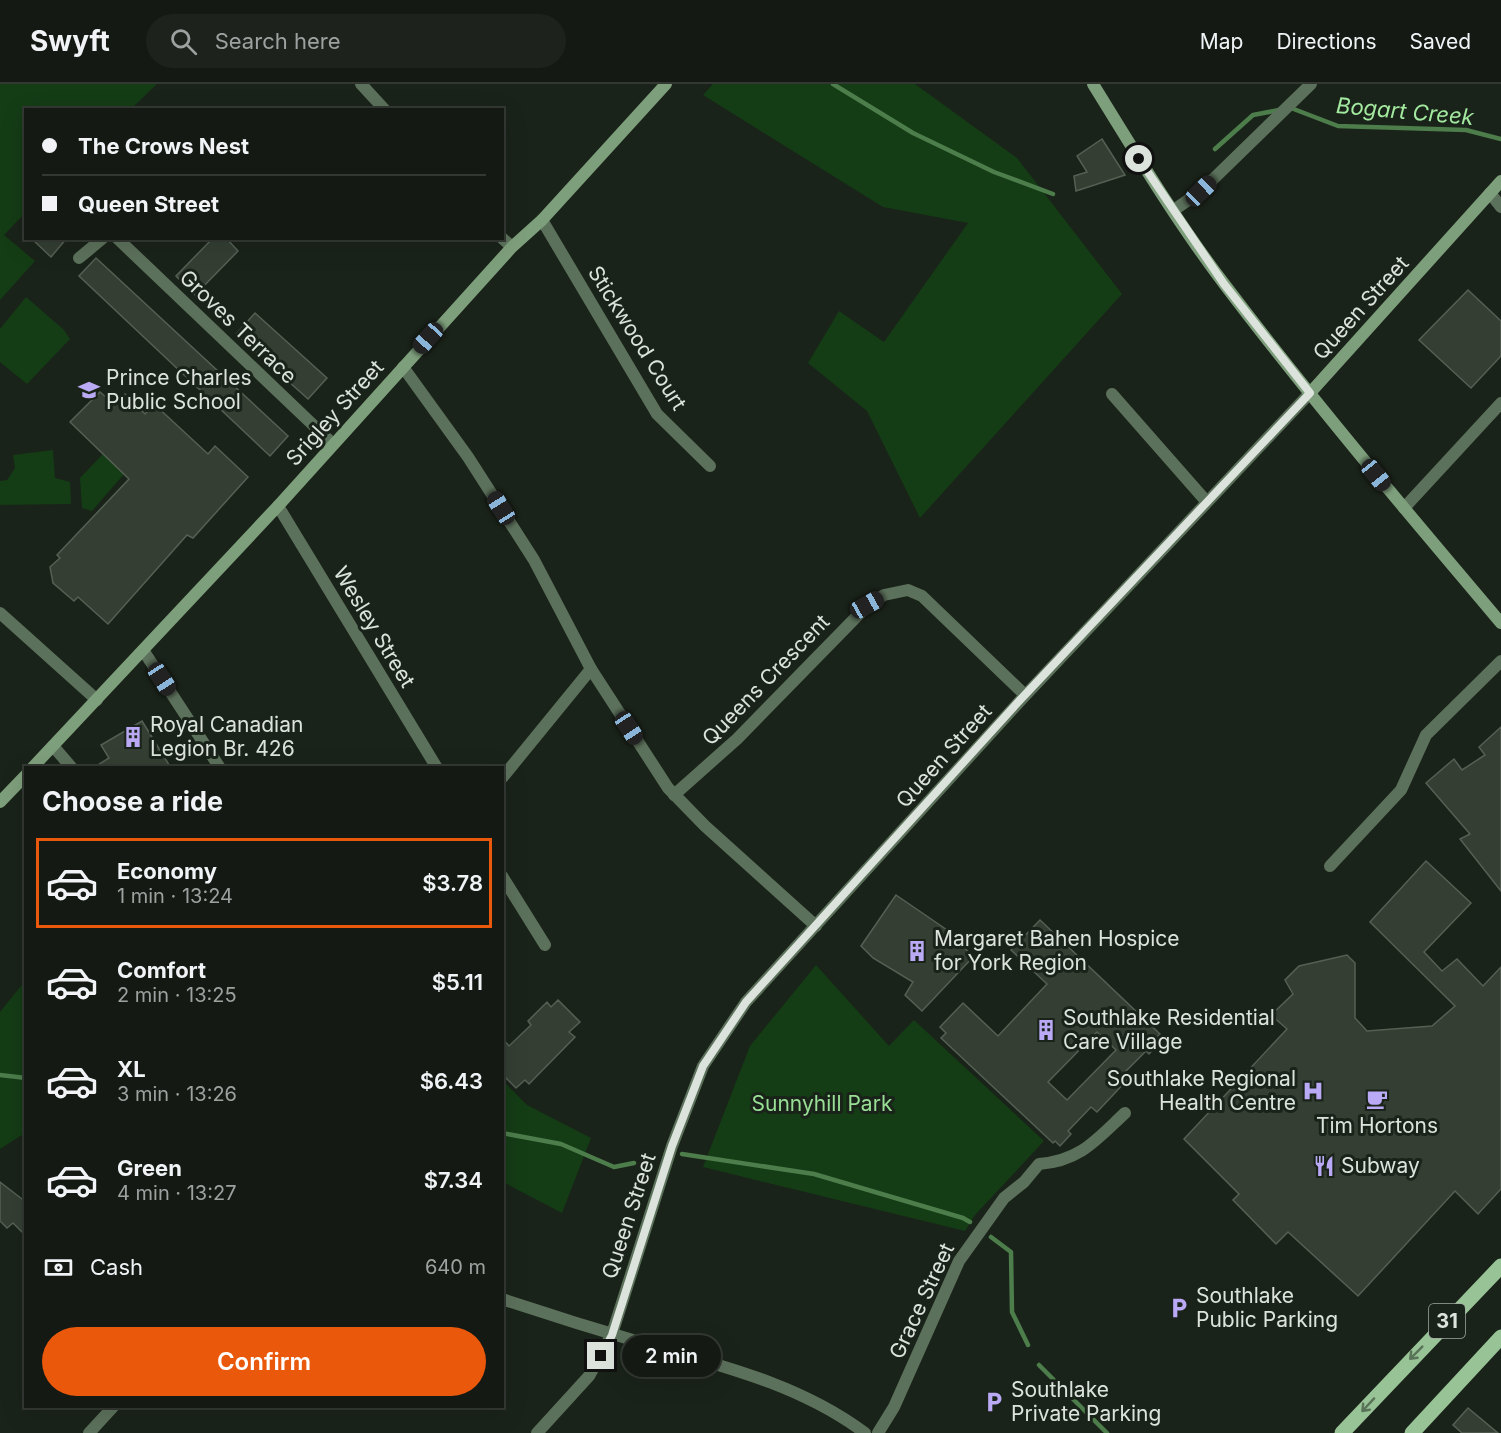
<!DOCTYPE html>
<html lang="en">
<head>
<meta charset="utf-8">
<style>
  body { margin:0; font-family:Inter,sans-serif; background:#1d231c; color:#f1f3f6; height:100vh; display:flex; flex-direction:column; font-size:22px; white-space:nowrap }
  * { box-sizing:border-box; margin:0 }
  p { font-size:20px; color:#9da1a0 }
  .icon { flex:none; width:33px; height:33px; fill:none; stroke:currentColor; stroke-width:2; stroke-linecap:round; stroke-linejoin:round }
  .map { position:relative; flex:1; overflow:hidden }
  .panel { position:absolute; left:24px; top:682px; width:480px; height:642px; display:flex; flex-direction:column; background:#141a13; border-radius:0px; box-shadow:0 6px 24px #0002,0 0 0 2px #333833 }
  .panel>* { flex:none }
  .banner { position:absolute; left:24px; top:24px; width:480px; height:132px; border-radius:0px; box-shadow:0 6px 24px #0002,0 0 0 2px #333833; display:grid; align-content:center; height:132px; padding:0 18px; background:#141a13 }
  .end { position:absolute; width:27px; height:27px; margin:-14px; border:8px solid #dce3dc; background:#111; box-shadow:0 0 0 3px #111 }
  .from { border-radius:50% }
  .bubble { position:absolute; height:42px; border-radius:21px; background:#141a13; box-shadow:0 6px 24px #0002,0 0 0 2px #333833; font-size:20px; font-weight:600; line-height:42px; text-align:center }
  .car { position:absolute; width:18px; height:36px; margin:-18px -9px; border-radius:8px; box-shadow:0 0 4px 2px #0007; background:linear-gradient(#222 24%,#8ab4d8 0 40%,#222 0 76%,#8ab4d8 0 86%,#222 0) }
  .banner b { display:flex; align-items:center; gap:21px; height:57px; font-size:22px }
  .banner b+b { border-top:2px solid #333833 }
  .banner i { width:15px; height:15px; background:#f1f3f6 }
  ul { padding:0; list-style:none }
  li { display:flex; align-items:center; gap:18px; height:90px; margin:0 12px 9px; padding:0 6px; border:3px solid transparent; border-radius:0px }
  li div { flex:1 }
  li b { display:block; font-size:22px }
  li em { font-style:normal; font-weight:600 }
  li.current { border-color:#ea580c }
  li>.icon { width:54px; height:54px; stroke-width:1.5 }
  h2 { padding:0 18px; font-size:27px; line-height:72px }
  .pay { display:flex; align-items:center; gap:15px; height:66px; padding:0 18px; font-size:22px }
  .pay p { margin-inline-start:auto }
  .primary-button { display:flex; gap:12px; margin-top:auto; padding:12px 18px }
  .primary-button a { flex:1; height:69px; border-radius:36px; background:#ea580c; color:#fff; font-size:24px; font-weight:600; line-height:69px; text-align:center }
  header { display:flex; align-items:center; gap:36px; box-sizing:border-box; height:84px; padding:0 30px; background:#141a13; border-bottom:2px solid #333833 }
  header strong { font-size:28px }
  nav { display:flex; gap:33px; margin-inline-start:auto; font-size:21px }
  .search { width:420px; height:54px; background:#1d231c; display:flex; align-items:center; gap:15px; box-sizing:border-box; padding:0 21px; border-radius:33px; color:#9da1a0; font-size:22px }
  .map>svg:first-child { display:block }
  .green { fill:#143c15 }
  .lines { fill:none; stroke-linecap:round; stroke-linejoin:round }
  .stream { stroke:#4c7d4b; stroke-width:4.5 }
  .building { fill:#343e33; stroke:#556054; stroke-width:1.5; fill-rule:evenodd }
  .street { stroke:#5c715b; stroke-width:12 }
  .secondary { stroke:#7e9f7c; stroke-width:12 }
  .primary { stroke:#98c396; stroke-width:15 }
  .oneway { stroke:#597358 }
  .route { stroke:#dce3dc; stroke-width:8 }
  .labels { text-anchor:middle; stroke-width:6; stroke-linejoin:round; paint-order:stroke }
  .shield { fill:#1a2319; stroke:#a2a9a2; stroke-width:1.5 }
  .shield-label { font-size:20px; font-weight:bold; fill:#dce3dc }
  .street-label { font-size:21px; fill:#dce3dc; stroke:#1a2319 }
  .poi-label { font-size:21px; fill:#dce3dc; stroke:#1a2319; text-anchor:start }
  .park-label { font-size:21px; fill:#98de95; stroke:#1a2319 }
  .water-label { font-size:22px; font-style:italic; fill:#a3e9a0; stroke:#1a2319 }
</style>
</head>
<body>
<header>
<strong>Swyft</strong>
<div class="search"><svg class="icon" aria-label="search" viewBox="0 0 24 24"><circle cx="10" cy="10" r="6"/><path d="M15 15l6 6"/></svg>Search here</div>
<nav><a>Map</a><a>Directions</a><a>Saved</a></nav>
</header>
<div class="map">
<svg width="1501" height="1349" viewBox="0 0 1501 1349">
  <rect width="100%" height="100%" fill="#1a2319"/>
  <g class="green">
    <path d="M0,0h157l-26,25 -105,1 -1,103 -21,22 31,26 -35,39z"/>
    <path d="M713,0h202l102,74 105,136 -202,224 -53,-107 -59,-48 31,-52 45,31 84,-119 -85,-16 -180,-112z"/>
    <path d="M26,213l38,33 6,9 -43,45 -27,-22v-33z"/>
    <path d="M53,366l2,28 15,4 1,22 -71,1v-24l7,-1 8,-12 -2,-13z"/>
    <path d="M103,370l21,20 -32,37 -10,-3 -2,-30z"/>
    <path d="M816,881l73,81 25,-26 130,121 -69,74 -10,16 -262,-64 47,-121z"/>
    <path d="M25,897v152l-25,16v-137z"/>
    <path d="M503,997l24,24 64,33 -29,75 -59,-31z"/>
  </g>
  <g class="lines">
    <g class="stream">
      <path d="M833,0l80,49 81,39 59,22"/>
      <path d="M1291,24l47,18 128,4 35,9"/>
      <path d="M1215,65l38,-34 26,-5"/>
      <path d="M0,991l26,3"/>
      <path d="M502,1049l59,11 53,23 20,-4"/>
      <path d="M682,1070l132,20 149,44 7,4"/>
      <path d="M991,1153l20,15 1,60 16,33"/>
      <path d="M1039,1281l68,68"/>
    </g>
  </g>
  <g class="building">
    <path d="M1102,55l23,36 -49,16 -2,-15 13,-4 -10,-16z"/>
    <path d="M31,154h36l-16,19z"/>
    <path d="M213,154h13l12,13 -43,44 -19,-19z"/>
    <path d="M96,174l192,178 -18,20 -191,-180z"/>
    <path d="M1468,206l33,31v35l-30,32 -52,-48z"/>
    <path d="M255,229l72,65 -19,21 -72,-65z"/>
    <path d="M100,308l14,12 11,-10 20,20 9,-10 54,50 7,-8 33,31 -55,61 -6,-3 -79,89 -30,-27 -4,4 -21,-18 -3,-16 10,-9 -3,-3 72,-76 -59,-57z"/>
    <path d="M142,637l29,47h-78l16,-10 -8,-13z"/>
    <path d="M1501,643v164l-41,-52 10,-5 -44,-51 28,-24 8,11 23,-15 -6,-8z"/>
    <path d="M1426,777l45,42 -47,49 18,19 15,-12 26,27 18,-19v222l-23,25 -23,-23 -97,105 -70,-64 -12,12 -43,-44 6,-6 -55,-55 103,-110 -16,-14 22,-21 -8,-14 14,-14 48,-11 8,8v55l12,13 65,-5 23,-20 -85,-84z"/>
    <path d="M896,811l54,37 23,25 -51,54 -17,-16 8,-13 -40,-24 -12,-12z"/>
    <path d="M1040,836l120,114 -3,3 4,4 -12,13 -3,-3 -22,22 5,5 -32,34 -6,-5 -23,24 3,3 -11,12 -5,-5 -2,2 -112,-105 5,-5 -6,-6 23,-24 35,33 49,-52 -36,-34zM1097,948l19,18 -49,50 -19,-18z"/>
    <path d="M558,916l22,22 -11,10 6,5 -46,47 -4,-4 -9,8 -14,-14v-36l7,8 22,-21 -3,-4 19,-19 4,5z"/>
    <path d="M0,1098l26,20v34l-13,-13 -6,5 -7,-7z"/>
    <path d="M1468,1324l30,25h-36l-9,-8z"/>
  </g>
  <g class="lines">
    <g class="street">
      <path d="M361,0l24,26"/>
      <path d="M1490,109l11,14"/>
      <path d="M1174,126l27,-19 110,-107"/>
      <path d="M542,136l115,194 53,52"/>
      <path d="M117,154l215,205"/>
      <path d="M502,154l10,9"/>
      <path d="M79,174l24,-20"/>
      <path d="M403,283l65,90 66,103 57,109 77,119 37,38 111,100"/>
      <path d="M1112,310l94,107"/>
      <path d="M278,422l159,262"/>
      <path d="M1404,424l97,-105"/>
      <path d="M0,529l97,87"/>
      <path d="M143,566l77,118"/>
      <path d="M53,662l19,22"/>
      <path d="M502,694l89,-109"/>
      <path d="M674,711l63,-56 131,-134 16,-10 24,-5 14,6 103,99"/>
      <path d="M1330,782l71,-76 25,-55 75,-74"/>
      <path d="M502,792l43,69"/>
      <path d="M502,1215c48,16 96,31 144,45 77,22 155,41 219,89"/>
      <path d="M89,1349l24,-26"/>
      <path d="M537,1349l52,-57 23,-42 60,-188 31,-80 43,-64 274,-301 290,-308"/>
      <path d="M878,1349l16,-26 65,-146 45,-63 20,-16 15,-18c41,-3 57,-24 86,-51"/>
    </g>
    <g class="secondary">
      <path d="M1093,0c42,68 84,138 132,201 88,116 182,227 276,338"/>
      <path d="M1310,309l191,-212"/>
      <path d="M32,684l246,-262 234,-259 30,-27 124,-136"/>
      <path d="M0,718l26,-27"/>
    </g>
    <g class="primary">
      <path d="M1342,1349l159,-167"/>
      <path d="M1412,1349l89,-96"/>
    </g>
  </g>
  <defs><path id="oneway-shaft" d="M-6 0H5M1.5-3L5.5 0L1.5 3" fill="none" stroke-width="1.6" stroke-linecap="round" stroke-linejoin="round" transform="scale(1.5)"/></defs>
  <g class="oneway">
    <use href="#oneway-shaft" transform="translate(1416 1269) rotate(135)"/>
    <use href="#oneway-shaft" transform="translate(1368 1321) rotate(133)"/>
  </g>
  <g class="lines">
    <path class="route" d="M601,1272l11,-21 60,-189 31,-80 43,-64 274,-302 290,-307 -86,-109 -85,-125"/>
  </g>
  <defs>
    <symbol id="school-bare" viewBox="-9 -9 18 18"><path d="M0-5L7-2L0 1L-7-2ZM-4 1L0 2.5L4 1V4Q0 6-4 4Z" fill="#baaaf6" stroke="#1a2319" stroke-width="2.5" paint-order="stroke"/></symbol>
    <symbol id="building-bare" viewBox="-9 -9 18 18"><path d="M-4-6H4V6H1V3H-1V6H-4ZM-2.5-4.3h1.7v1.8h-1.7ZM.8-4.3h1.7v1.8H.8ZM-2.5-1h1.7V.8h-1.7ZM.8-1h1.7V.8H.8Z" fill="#baaaf6" stroke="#1a2319" stroke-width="2.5" paint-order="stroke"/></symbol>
    <symbol id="hospital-bare" viewBox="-9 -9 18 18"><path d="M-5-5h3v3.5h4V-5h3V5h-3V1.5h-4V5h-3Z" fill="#baaaf6" stroke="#1a2319" stroke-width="2.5" paint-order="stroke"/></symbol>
    <symbol id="cafe-bare" viewBox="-9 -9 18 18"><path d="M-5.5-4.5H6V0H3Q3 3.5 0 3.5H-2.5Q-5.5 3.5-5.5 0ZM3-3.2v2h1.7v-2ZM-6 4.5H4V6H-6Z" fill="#baaaf6" stroke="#1a2319" stroke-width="2.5" paint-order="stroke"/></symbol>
    <symbol id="restaurant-bare" viewBox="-9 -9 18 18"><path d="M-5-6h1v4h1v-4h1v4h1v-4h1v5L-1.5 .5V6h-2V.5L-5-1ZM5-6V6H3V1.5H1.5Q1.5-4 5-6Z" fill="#baaaf6" stroke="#1a2319" stroke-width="2.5" paint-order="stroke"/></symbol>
    <symbol id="parking-bare" viewBox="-9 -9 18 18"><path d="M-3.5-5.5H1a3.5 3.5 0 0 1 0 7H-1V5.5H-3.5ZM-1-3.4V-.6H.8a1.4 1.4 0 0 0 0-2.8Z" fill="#baaaf6" stroke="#1a2319" stroke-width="2.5" paint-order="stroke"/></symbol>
  </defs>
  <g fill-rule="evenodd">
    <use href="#school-bare" x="74" y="291" width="30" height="30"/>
    <use href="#building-bare" x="118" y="638" width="30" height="30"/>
    <use href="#building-bare" x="902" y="852" width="30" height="30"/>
    <use href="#building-bare" x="1031" y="931" width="30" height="30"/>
    <use href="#hospital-bare" x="1298" y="992" width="30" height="30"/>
    <use href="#cafe-bare" x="1362" y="1000" width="30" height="30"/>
    <use href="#restaurant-bare" x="1309" y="1067" width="30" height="30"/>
    <use href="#parking-bare" x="1164" y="1209" width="30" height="30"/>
    <use href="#parking-bare" x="979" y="1303" width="30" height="30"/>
  </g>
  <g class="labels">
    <rect class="shield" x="1429" y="1220" width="36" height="34" rx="4.5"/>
    <g class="shield-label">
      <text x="1447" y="1244">31</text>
    </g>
    <g class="street-label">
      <text transform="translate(1361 224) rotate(-48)" y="7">Queen Street</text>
      <text transform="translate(238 243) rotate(44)" y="7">Groves Terrace</text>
      <text transform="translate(637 254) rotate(58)" y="7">Stickwood Court</text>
      <text transform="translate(335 329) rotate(-48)" y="7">Srigley Street</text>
      <text transform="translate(374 543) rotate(59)" y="7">Wesley Street</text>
      <text transform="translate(766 596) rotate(-46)" y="7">Queens Crescent</text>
      <text transform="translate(944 672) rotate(-48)" y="7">Queen Street</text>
      <text transform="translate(629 1132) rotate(-72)" y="7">Queen Street</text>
      <text transform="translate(922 1217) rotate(-65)" y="7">Grace Street</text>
    </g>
    <g class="poi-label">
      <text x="106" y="301">Prince Charles<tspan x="106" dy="24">Public School</tspan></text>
      <text x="150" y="648">Royal Canadian<tspan x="150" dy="24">Legion Br. 426</tspan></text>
      <text x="934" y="862">Margaret Bahen Hospice<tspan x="934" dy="24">for York Region</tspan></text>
      <text x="1063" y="941">Southlake Residential<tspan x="1063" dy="24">Care Village</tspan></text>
      <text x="1296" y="1002" text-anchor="end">Southlake Regional<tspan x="1296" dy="24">Health Centre</tspan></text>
      <text x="1377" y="1049" text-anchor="middle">Tim Hortons</text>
      <text x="1341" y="1089">Subway</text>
      <text x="1196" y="1219">Southlake<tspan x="1196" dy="24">Public Parking</tspan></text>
      <text x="1011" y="1313">Southlake<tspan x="1011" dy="24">Private Parking</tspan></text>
    </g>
    <g class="park-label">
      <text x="822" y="1027">Sunnyhill Park</text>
    </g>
    <g class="water-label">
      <text transform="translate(1405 27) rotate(5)" y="8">Bogart Creek</text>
    </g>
  </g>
</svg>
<i class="end from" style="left:1139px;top:75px"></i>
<i class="end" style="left:601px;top:1272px"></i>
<div class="bubble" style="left:622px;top:1251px;width:99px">2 min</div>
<i class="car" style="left:1201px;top:107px;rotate:46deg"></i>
<i class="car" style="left:428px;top:254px;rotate:222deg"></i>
<i class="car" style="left:1376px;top:391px;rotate:141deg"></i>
<i class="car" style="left:501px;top:424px;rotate:328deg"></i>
<i class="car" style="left:867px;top:521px;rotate:61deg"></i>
<i class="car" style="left:162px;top:595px;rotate:147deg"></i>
<i class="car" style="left:629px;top:644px;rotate:147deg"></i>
<div class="banner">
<b><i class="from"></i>The Crows Nest</b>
<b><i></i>Queen Street</b>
</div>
<section class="panel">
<h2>Choose a ride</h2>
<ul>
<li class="current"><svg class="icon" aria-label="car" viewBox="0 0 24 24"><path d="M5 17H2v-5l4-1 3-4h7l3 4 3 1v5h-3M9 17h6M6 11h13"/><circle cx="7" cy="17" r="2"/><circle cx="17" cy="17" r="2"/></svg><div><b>Economy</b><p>1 min · 13:24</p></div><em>$3.78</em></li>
<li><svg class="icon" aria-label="car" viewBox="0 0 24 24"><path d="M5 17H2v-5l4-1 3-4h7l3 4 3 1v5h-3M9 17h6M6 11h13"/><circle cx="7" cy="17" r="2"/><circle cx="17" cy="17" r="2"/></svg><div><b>Comfort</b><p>2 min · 13:25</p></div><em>$5.11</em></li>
<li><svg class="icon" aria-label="car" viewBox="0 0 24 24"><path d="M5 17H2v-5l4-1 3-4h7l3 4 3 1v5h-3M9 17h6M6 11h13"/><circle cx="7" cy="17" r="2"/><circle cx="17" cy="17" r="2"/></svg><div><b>XL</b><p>3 min · 13:26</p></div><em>$6.43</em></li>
<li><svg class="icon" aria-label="car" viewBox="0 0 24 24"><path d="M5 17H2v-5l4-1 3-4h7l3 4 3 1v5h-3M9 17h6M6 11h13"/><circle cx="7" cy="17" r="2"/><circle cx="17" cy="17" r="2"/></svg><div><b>Green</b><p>4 min · 13:27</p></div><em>$7.34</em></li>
</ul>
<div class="pay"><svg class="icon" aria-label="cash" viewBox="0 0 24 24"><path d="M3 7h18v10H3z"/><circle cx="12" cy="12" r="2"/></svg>Cash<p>640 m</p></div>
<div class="primary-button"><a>Confirm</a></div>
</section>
</div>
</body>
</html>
